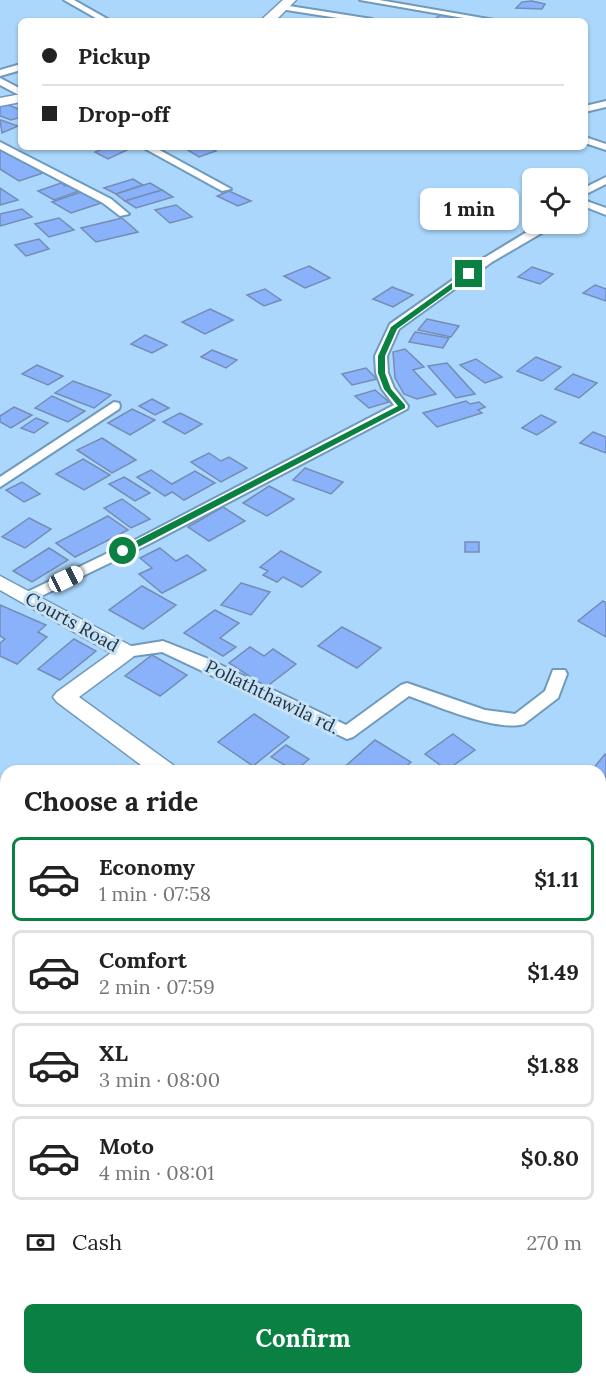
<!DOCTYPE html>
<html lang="en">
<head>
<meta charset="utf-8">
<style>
  body { margin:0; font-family:Lora,serif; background:#f6f6f6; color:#222; height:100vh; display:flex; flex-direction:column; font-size:22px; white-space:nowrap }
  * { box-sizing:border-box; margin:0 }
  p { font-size:20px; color:#767676 }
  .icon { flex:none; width:33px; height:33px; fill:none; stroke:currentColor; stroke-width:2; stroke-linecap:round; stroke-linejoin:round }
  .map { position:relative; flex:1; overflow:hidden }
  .panel { position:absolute; left:0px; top:765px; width:606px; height:620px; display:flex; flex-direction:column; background:#fff; border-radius:18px 18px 0 0; box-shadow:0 2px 4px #0004 }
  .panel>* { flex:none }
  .banner { position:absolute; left:18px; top:18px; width:570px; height:132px; border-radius:9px; box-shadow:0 2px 4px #0004; display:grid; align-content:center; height:132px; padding:0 24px; background:#fff }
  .fabs { position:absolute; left:522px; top:168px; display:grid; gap:12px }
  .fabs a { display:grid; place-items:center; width:66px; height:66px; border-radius:9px; background:#fff; box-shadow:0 2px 4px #0004; font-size:30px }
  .end { position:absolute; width:27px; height:27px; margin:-14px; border:8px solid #0b8043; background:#fff; box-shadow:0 0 0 3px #fff }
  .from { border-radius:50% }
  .bubble { position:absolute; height:42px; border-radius:9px; background:#fff; box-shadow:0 2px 4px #0004; font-size:20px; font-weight:700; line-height:42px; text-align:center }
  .car { position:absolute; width:18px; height:36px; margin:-18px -9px; border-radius:8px; box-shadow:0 0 4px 2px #0007; background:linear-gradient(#fff 24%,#345 0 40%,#fff 0 76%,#345 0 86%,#fff 0) }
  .banner b { display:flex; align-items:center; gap:21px; height:57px; font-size:22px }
  .banner b+b { border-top:2px solid #e0e0e0 }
  .banner i { width:15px; height:15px; background:#222 }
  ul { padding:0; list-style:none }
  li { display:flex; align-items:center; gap:18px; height:84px; margin:0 12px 9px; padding:0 12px; border:3px solid #e0e0e0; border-radius:9px }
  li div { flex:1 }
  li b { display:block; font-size:22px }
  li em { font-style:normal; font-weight:700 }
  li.selected { border-color:#0b8043 }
  li>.icon { width:54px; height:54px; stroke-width:1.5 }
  h2 { padding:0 24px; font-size:27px; line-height:72px }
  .pay { display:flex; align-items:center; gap:15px; height:66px; padding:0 24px; font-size:22px }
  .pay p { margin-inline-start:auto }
  .cta { display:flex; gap:12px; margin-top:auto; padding:12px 24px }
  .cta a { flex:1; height:69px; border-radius:9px; background:#0b8043; color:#fff; font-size:24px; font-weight:700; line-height:69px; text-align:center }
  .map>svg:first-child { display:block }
  .building { fill:#8ab2fa; stroke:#758cb5; stroke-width:1.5 }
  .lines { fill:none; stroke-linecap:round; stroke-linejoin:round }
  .minor-casing { stroke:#6f9abb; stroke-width:4 }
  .tertiary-casing { stroke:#6f9abb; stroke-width:3 }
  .primary-casing { stroke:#6f9abb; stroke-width:3 }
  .minor { fill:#fff; fill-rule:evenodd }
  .tertiary { fill:#fff; fill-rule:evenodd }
  .primary { fill:#fff; fill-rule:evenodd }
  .rail-casing { stroke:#334959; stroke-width:8 }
  .rail { stroke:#c7e2f7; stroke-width:6; stroke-dasharray:18; stroke-linecap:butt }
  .route { fill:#0b8043 }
  .labels { text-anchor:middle; stroke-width:6; stroke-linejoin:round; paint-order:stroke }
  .street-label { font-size:18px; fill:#1f313e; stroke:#c7e2f7 }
</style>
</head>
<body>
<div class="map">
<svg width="606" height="1384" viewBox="0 0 606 1384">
  <rect width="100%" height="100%" fill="#aad7fb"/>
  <g class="building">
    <path d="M532,1l13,3 -3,5 -26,-1 6,-6z"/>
    <path d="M443,13l29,7 -22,1 -14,-3z"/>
    <path d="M6,104l15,6v7l-10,3 -11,-4v-10z"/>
    <path d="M0,120h1l17,6 -16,7z"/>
    <path d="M107,147h16l6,2 -21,10 -13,-7z"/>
    <path d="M193,147h15l8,4 -17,6 -13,-8z"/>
    <path d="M0,148l43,25 -24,8 -19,-12z"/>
    <path d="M133,179l10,6 -27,9 -12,-6z"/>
    <path d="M61,183l4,3 5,-2 12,6 -28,10 -16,-9z"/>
    <path d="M150,183l12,7 -37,11 -9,-7z"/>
    <path d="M0,188l18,12 -18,5z"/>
    <path d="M162,190l11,7 -37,11 -11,-7z"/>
    <path d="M84,191l20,11 -33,11 -19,-11z"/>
    <path d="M229,191l22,10 -13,5 -21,-10z"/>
    <path d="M176,205l16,12 -22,6 -15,-13z"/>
    <path d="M22,209l10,8 -32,9v-12z"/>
    <path d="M59,218l15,12 -25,7 -14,-13z"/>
    <path d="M122,218l16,14 -42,10 -15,-14z"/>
    <path d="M39,239l10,10 -23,7 -11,-11z"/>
    <path d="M309,266l21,12 -25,10 -21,-12z"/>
    <path d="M532,267l21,7 -13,10 -22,-7z"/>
    <path d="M595,285l11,4v12l-23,-8z"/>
    <path d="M392,287l21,8 -20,12 -20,-8z"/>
    <path d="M265,289l16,11 -17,6 -17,-11z"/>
    <path d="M210,309l23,11 -28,14 -23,-12z"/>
    <path d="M427,319l32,7 -8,11 -33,-7z"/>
    <path d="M415,332l34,6 -6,10 -34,-6z"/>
    <path d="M145,335l22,10 -15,8 -21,-9z"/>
    <path d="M405,349l19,18 -11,3 23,24 -19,5 -13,-5 -9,-16 -2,-26z"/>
    <path d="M212,350l25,10 -11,8 -25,-11z"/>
    <path d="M536,357l25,10 -19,14 -25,-10z"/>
    <path d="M476,359l26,18 -17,6 -25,-18z"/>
    <path d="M447,363l28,31 -19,4 -28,-32z"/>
    <path d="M37,365l26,11 -15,9 -26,-11z"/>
    <path d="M366,368l11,11 -25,6 -10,-11z"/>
    <path d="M573,374l24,9 -18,15 -24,-9z"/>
    <path d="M73,381l38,14 -17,13 -39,-15z"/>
    <path d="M375,390l14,12 -20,6 -14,-12z"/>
    <path d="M52,396l33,15 -17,11 -33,-14z"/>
    <path d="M152,399l17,9 -14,7 -16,-9z"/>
    <path d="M466,401l4,3 9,-2 6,5 -7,3 4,3 -45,14 -14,-14z"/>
    <path d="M14,407l18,8 -21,13 -11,-6v-6z"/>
    <path d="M132,409l23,11 -25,15 -22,-12z"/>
    <path d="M180,413l22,11 -17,10 -22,-12z"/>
    <path d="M541,415l15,7 -19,13 -15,-7z"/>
    <path d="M36,418l12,5 -14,10 -13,-5z"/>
    <path d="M593,432l13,5v16l-26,-10z"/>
    <path d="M102,438l34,22 -24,13 -35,-23z"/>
    <path d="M209,453l12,8 8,-4 18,11 -26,14 -30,-20z"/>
    <path d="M83,459l27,16 -26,15 -28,-16z"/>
    <path d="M305,468l38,14 -12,12 -38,-14z"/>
    <path d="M151,470l21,14 23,-13 20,12 -31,17 -12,-8 -7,4 -28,-19z"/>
    <path d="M124,477l26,16 -15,8 -26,-17z"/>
    <path d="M22,482l18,12 -16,8 -18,-12z"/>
    <path d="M269,486l25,13 -27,17 -24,-13z"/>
    <path d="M122,499l28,20 -19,9 -27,-20z"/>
    <path d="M223,507l22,14 -36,20 -21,-14z"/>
    <path d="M108,516l20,14 -53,27 -19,-14z"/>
    <path d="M29,518l22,11 -26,19 -23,-11z"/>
    <rect x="465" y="542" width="14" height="10"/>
    <path d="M49,548l19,12 -36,22 -19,-11z"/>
    <path d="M160,548l16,13 11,-6 19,15 -44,23 -23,-19 13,-6 -12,-10z"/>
    <path d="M281,551l40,21 -19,15 -19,-10 -6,5 -14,-7 5,-4 -8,-4z"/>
    <path d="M241,583l29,9 -19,23 -30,-10z"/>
    <path d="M142,586l34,19 -33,24 -34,-19z"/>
    <path d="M603,601l3,2v34l-28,-16z"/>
    <path d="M0,605l46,20 -8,7 9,5 -30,27 -17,-8v-13l5,-4 -5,-3z"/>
    <path d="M215,610l24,13 -19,15 16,9 -13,9 -39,-23z"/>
    <path d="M342,627l39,21 -24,20 -39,-22z"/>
    <path d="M74,639l22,12 -36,29 -22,-11z"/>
    <path d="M250,647l14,9 9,-7 23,15 -30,23 -37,-24z"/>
    <path d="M152,655l35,20 -27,21 -35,-20z"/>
    <path d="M254,714l35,23 -36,29 -35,-24z"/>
    <path d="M453,734l22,16 -28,20 -22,-16z"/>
    <path d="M375,740l36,22 -10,9 -60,-1z"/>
    <path d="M286,745l23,14 -14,12 -24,-14z"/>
    <path d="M605,754l1,1v22l-6,-3v-3l-8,-1z"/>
    <path d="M0,875l6,14v7l-6,2z"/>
    <path d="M0,1075l6,6v33l-6,5z"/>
  </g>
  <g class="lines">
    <defs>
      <g id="minor">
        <path d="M64,0h10l37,21h-10z"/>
        <path d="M360,0h19l121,21h-19z"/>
        <path d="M283,5l89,14 4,2h-19l-77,-12 -1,-2z"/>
        <path d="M21,64v6l-21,6v-6z"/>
        <path d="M0,78l21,11v7l-21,-11z"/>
        <path d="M606,101v6l-21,5v-6z"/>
        <path d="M585,137l21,7v6l-21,-7z"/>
        <path d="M0,142l111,57 18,15 -9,2 -17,-13 -103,-54z"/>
        <path d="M142,147h12l77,42 -9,2z"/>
        <path d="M606,177v7l-28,14 28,10v7l-28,-11v-13z"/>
        <path d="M540,224h10l-5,7 -53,31 -93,67 -12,27 1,17 6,15 14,18 -1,3 -260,136 -114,55h-10l-3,-3 3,-3 114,-55 257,-134 -12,-16 -6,-16 -1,-17 15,-32 94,-66z"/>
        <path d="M114,402l5,1 1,3 -1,3 -119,78v-10z"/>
        <path d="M163,641l43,17 140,67 55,-40 6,-2 78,27 30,4 30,-23 8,-21h12l2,4 -9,24 -34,26c-28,8 -87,-18 -115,-28l-56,41 -6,2 -185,-87 -36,5 -6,-1 -2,-4 2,-4 6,-1z"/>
        <path d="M6,1332v27l-6,2v-27z"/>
        <path d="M606,1364v20h-23l3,-6h14v-11z"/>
        <path d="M316,1378h34l3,6h-35z"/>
      </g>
      <g id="tertiary">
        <path d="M0,576l133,71 3,5 -3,5 -54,40 94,68 3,6h-27l-92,-69 -4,-5 4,-5 54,-39 -111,-63z"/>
        <path d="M600,1188l6,2v33l-6,-2z"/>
      </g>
      <g id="primary">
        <path d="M283,0h13l-21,21h-15z"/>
        <path d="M21,94v8l-21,4v-8z"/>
      </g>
    </defs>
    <use href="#minor" class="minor-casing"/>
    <use href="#tertiary" class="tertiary-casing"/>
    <use href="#primary" class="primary-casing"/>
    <use href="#minor" class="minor"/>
    <use href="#tertiary" class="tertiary"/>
    <use href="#primary" class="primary"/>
    <defs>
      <g id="rail">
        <path d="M0,1254l6,9"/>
        <path d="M63,1378l2,6"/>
      </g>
    </defs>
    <use href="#rail" class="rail-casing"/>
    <use href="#rail" class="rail"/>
  </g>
  <path class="route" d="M467,272l6,2 -76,55 -12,27v17l6,16 14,16v3l-278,145h-7v-4l278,-143 -14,-17 -6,-16v-17l13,-29z"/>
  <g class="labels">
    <g class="street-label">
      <text transform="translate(72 622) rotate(29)" y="6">Courts Road</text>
      <text transform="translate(272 697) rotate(26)" y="6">Pollaththawila rd.</text>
    </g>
  </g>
</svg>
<div class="fabs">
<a><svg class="icon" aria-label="locate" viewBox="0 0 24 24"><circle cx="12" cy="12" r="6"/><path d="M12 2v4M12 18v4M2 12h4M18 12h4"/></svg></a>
</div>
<i class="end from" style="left:123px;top:551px"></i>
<i class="end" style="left:469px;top:274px"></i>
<div class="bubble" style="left:420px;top:188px;width:99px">1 min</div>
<i class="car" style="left:66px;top:579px;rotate:64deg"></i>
<div class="banner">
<b><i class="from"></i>Pickup</b>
<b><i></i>Drop-off</b>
</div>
<section class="panel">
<h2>Choose a ride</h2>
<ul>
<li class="selected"><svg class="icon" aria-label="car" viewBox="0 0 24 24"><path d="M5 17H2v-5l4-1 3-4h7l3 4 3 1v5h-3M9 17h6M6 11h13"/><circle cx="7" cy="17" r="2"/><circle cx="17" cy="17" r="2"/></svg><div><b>Economy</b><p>1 min · 07:58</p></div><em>$1.11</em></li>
<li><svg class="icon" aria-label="car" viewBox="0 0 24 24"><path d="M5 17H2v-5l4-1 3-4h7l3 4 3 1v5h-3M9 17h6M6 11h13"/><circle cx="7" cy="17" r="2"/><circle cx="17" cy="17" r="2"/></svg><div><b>Comfort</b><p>2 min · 07:59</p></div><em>$1.49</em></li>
<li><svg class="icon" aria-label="car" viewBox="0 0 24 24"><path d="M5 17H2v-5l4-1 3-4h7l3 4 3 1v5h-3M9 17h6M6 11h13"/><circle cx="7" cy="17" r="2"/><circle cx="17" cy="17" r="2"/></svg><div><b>XL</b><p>3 min · 08:00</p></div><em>$1.88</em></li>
<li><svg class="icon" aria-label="car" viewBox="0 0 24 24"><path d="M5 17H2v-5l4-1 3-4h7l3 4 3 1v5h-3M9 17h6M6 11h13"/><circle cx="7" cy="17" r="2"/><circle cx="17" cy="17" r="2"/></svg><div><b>Moto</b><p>4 min · 08:01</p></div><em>$0.80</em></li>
</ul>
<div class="pay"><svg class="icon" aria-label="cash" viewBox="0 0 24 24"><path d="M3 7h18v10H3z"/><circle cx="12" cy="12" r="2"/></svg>Cash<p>270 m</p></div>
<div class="cta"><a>Confirm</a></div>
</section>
</div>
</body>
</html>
